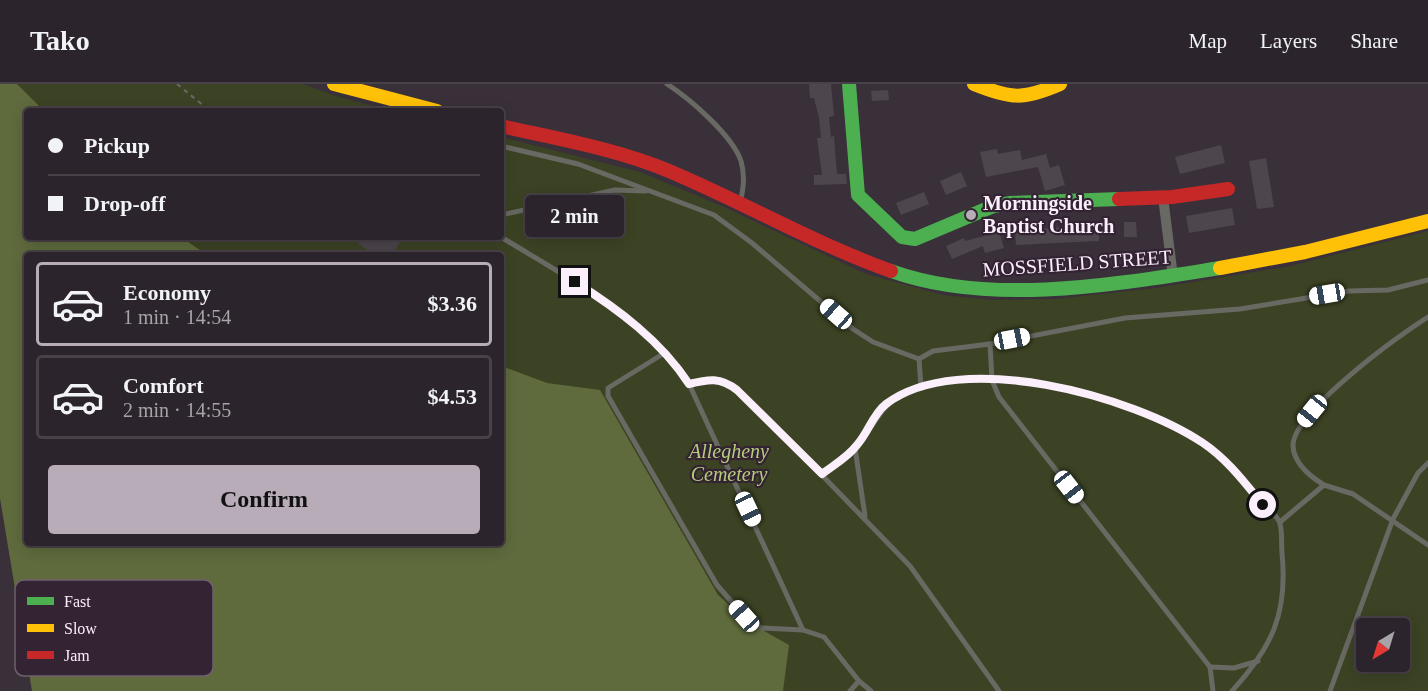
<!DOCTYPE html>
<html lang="en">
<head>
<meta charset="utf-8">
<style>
  body { margin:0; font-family:Georgia,serif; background:#342c34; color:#f1f3f6; height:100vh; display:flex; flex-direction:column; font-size:22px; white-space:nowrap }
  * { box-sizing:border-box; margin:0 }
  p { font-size:20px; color:#a6a4a9 }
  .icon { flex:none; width:33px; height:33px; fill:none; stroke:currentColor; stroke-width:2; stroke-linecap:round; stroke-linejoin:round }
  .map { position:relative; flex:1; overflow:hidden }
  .panel { position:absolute; left:24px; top:168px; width:480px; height:294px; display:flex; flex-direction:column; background:#2c242c; border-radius:6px; box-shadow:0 3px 15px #0003,0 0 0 2px #484148 }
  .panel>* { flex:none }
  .banner { position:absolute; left:24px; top:24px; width:480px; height:132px; border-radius:6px; box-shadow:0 3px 15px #0003,0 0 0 2px #484148; display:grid; align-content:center; height:132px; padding:0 24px; background:#2c242c }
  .needle { width:39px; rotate:218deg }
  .controls { position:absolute; left:1356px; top:534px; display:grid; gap:12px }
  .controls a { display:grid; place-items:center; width:54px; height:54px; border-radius:6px; background:#2c242c; box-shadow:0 3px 15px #0003,0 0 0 2px #484148; font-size:30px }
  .end { position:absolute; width:27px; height:27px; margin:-14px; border:8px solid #faeffa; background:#111; box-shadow:0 0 0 3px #111 }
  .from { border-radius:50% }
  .bubble { position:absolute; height:42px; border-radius:6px; background:#2c242c; box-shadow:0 3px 15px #0003,0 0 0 2px #484148; font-size:20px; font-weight:600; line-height:42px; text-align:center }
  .car { position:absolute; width:18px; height:36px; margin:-18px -9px; border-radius:8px; box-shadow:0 0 4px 2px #0007; background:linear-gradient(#fff 24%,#345 0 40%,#fff 0 76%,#345 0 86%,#fff 0) }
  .banner b { display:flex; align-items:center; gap:21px; height:57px; font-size:22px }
  .banner b+b { border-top:2px solid #484148 }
  .banner i { width:15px; height:15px; background:#f1f3f6 }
  ul { padding:10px 0 0; list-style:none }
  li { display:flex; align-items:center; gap:18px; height:84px; margin:0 12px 9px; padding:0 12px; border:3px solid #484148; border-radius:6px }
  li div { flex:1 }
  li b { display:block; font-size:22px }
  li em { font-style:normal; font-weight:600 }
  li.on { border-color:#b7acb7 }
  li>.icon { width:54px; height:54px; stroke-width:1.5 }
  .cta { display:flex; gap:12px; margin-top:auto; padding:12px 24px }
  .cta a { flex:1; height:69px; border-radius:6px; background:#b7acb7; color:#111; font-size:24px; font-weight:600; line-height:69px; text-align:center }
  header { display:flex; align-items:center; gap:36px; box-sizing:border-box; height:84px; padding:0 30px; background:#2c242c; border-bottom:2px solid #484148 }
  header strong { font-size:28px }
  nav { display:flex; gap:33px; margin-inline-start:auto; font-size:21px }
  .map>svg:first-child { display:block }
  .green { fill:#3c4324; fill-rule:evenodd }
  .forest { fill:#5f6b3d }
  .building { fill:#4d464d }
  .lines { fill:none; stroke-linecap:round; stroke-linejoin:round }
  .path { stroke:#6d696a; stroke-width:2; stroke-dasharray:4.5 4.5; stroke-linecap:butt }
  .lane { stroke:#686963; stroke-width:5 }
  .street { stroke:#686963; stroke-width:10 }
  .fast { stroke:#4caf50; stroke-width:14 }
  .slow { stroke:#ffc107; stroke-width:14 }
  .jam { stroke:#c62828; stroke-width:14 }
  .route { stroke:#faeffa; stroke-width:8 }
  .poi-dot { fill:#b7acb7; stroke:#332333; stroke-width:2 }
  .labels { text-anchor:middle; stroke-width:4.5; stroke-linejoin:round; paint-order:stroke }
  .poi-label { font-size:20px; font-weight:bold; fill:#faeffa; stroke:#332333; text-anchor:start }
  .street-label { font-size:20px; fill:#faeffa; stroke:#332333 }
  .park-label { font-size:20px; font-style:italic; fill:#b5cc7b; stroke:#332333 }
  .key { fill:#332333; stroke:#6f606f; stroke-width:1.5 }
  .key-label { font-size:16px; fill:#faeffa }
</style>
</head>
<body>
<header>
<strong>Tako</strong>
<nav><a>Map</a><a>Layers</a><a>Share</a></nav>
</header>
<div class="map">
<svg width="1428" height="607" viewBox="0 0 1428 607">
  <rect width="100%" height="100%" fill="#3a303a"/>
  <path class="green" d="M0,0h303l33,12 56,15h-365v126h474v-100l139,35 82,34 144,68 77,21 48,5 64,-1 101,-11 135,-22 137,-35v460h-1396l-32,-193zM27,171h474v288h-474zM1366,544h34v34h-34z"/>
  <path class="forest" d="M0,0h17l27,27h-17v126h154l26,18h-180v288h474v-177l46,17 53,7 118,205 30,27 41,23 -6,46h-751l-32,-193z"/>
  <g class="building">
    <path d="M809,0h22l3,32 -5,1 2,20 3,-1 3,38h9l1,10 -33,1v-10h8l-5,-37h4l-2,-20 -5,-20h-4z"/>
    <path d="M888,6l1,10 -17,1 -1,-10z"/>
    <path d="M1221,61l4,18 -45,11 -5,-17z"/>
    <path d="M997,65l1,5 22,-4 2,10 24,-6 4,14 9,-3 6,20 -20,6 -7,-24 -52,10 -6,-25z"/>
    <path d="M1266,74l8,49 -17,2 -8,-48z"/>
    <path d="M961,88l6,14 -21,9 -6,-14z"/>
    <path d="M924,108l5,12 -28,11 -5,-12z"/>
    <path d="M1232,124l3,17 -46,8 -3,-17z"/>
    <path d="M1124,138h12l1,15h-13z"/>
    <path d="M1099,140v17l-83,4 -1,-14z"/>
    <path d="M999,148l5,16 -19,5 -2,-7 -31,13 -6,-13 18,-8 1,3z"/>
    <path d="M362,153h41l-11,18h-8l-9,-6 -2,4 -15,-9z"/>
  </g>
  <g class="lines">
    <path class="path" d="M177,0l33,27"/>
    <g class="lane">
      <path d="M667,0c23,15 65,51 74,77 4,14 3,27 -1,41"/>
      <path d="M501,62l77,18 136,51 38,28 101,86 20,13 46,17 14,-8 57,-7 2,36 7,17 211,270 3,24"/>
      <path d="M501,131l114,-25 31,1"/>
      <path d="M501,153c67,41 143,80 188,147l114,246 21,7 35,44 12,10"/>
      <path d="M990,260l135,-26 115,-9 109,-18 39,-1 40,-10"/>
      <path d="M666,268l-58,36v8l109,189 27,31 17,12 42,2"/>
      <path d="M919,275l2,28"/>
      <path d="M689,300c30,-8 35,-3 59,15l162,167 89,125"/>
      <path d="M855,364l10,68"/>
      <path d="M822,390c12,-9 25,-17 35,-28 24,-28 23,-47 65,-59 78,-23 216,10 282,57 20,14 35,32 51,51 7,8 19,17 24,26 4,8 2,23 3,32 6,61 -10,94 -50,138"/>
      <path d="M1324,401c-13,-8 -30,-21 -31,-39 -1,-33 106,-111 135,-129"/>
      <path d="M1280,438l44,-37 29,9 75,51"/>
      <path d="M1210,583l24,1 24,-7"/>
      <path d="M850,607l9,-10"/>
      <path d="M1330,607l63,-172 25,-46 10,-10"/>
    </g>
    <path class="street" d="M1163,113l10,80"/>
    <g class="fast">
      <path d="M849,0l9,111 44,42 13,2 76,-32 18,-4 110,-4"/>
      <path d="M891,187c100,36 227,13 329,-3"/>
    </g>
    <g class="slow">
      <path d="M334,0l103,27"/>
      <path d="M974,0c37,15 49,16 86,0"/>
      <path d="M1220,184l85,-16 123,-31"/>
    </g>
    <g class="jam">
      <path d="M501,42c57,13 115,23 168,45 76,32 146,73 222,100"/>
      <path d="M1119,115l53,-2 56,-8"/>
    </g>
  </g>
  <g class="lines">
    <path class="route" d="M575,198c43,27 86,59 114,102 20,-5 31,-7 48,6l85,84c12,-9 26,-17 35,-29 11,-12 16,-31 29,-41 74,-56 247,-8 317,39 24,16 42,40 60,62"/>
  </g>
  <circle class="poi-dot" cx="971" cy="131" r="6"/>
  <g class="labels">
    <g class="poi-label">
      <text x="983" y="126">Morningside<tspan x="983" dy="23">Baptist Church</tspan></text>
    </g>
    <g class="street-label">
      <text transform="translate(1077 179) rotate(-4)" y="7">MOSSFIELD STREET</text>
    </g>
    <g class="park-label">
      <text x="729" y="374">Allegheny<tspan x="729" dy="23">Cemetery</tspan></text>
    </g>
  </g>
  <rect x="15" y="496" width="198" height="96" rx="9" class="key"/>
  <rect x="27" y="513" width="27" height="8" fill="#4caf50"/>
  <rect x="27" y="540" width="27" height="8" fill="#ffc107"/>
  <rect x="27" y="567" width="27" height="8" fill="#c62828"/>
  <g class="key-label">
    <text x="64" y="523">Fast</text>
    <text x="64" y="550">Slow</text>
    <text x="64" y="577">Jam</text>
  </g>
</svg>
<div class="controls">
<a><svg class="needle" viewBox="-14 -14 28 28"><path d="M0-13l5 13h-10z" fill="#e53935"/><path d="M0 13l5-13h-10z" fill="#a6a4a9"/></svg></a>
</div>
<i class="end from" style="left:1263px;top:421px"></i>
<i class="end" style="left:575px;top:198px"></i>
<div class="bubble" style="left:525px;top:111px;width:99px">2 min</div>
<i class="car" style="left:1327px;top:210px;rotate:260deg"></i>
<i class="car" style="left:836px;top:230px;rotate:311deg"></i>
<i class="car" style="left:1012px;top:255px;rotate:79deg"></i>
<i class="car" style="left:1312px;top:327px;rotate:219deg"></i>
<i class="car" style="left:1069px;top:403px;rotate:142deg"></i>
<i class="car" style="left:748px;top:425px;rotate:155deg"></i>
<i class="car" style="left:744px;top:532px;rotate:318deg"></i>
<div class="banner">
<b><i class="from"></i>Pickup</b>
<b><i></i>Drop-off</b>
</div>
<section class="panel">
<ul>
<li class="on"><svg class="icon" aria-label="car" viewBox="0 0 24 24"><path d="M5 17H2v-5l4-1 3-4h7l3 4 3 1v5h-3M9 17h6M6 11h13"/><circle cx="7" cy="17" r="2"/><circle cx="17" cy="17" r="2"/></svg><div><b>Economy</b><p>1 min · 14:54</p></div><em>$3.36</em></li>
<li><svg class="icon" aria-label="car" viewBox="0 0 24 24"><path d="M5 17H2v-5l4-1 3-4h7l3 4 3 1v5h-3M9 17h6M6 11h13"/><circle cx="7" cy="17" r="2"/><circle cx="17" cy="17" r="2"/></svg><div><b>Comfort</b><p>2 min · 14:55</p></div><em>$4.53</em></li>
</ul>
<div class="cta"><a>Confirm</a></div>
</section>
</div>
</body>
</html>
